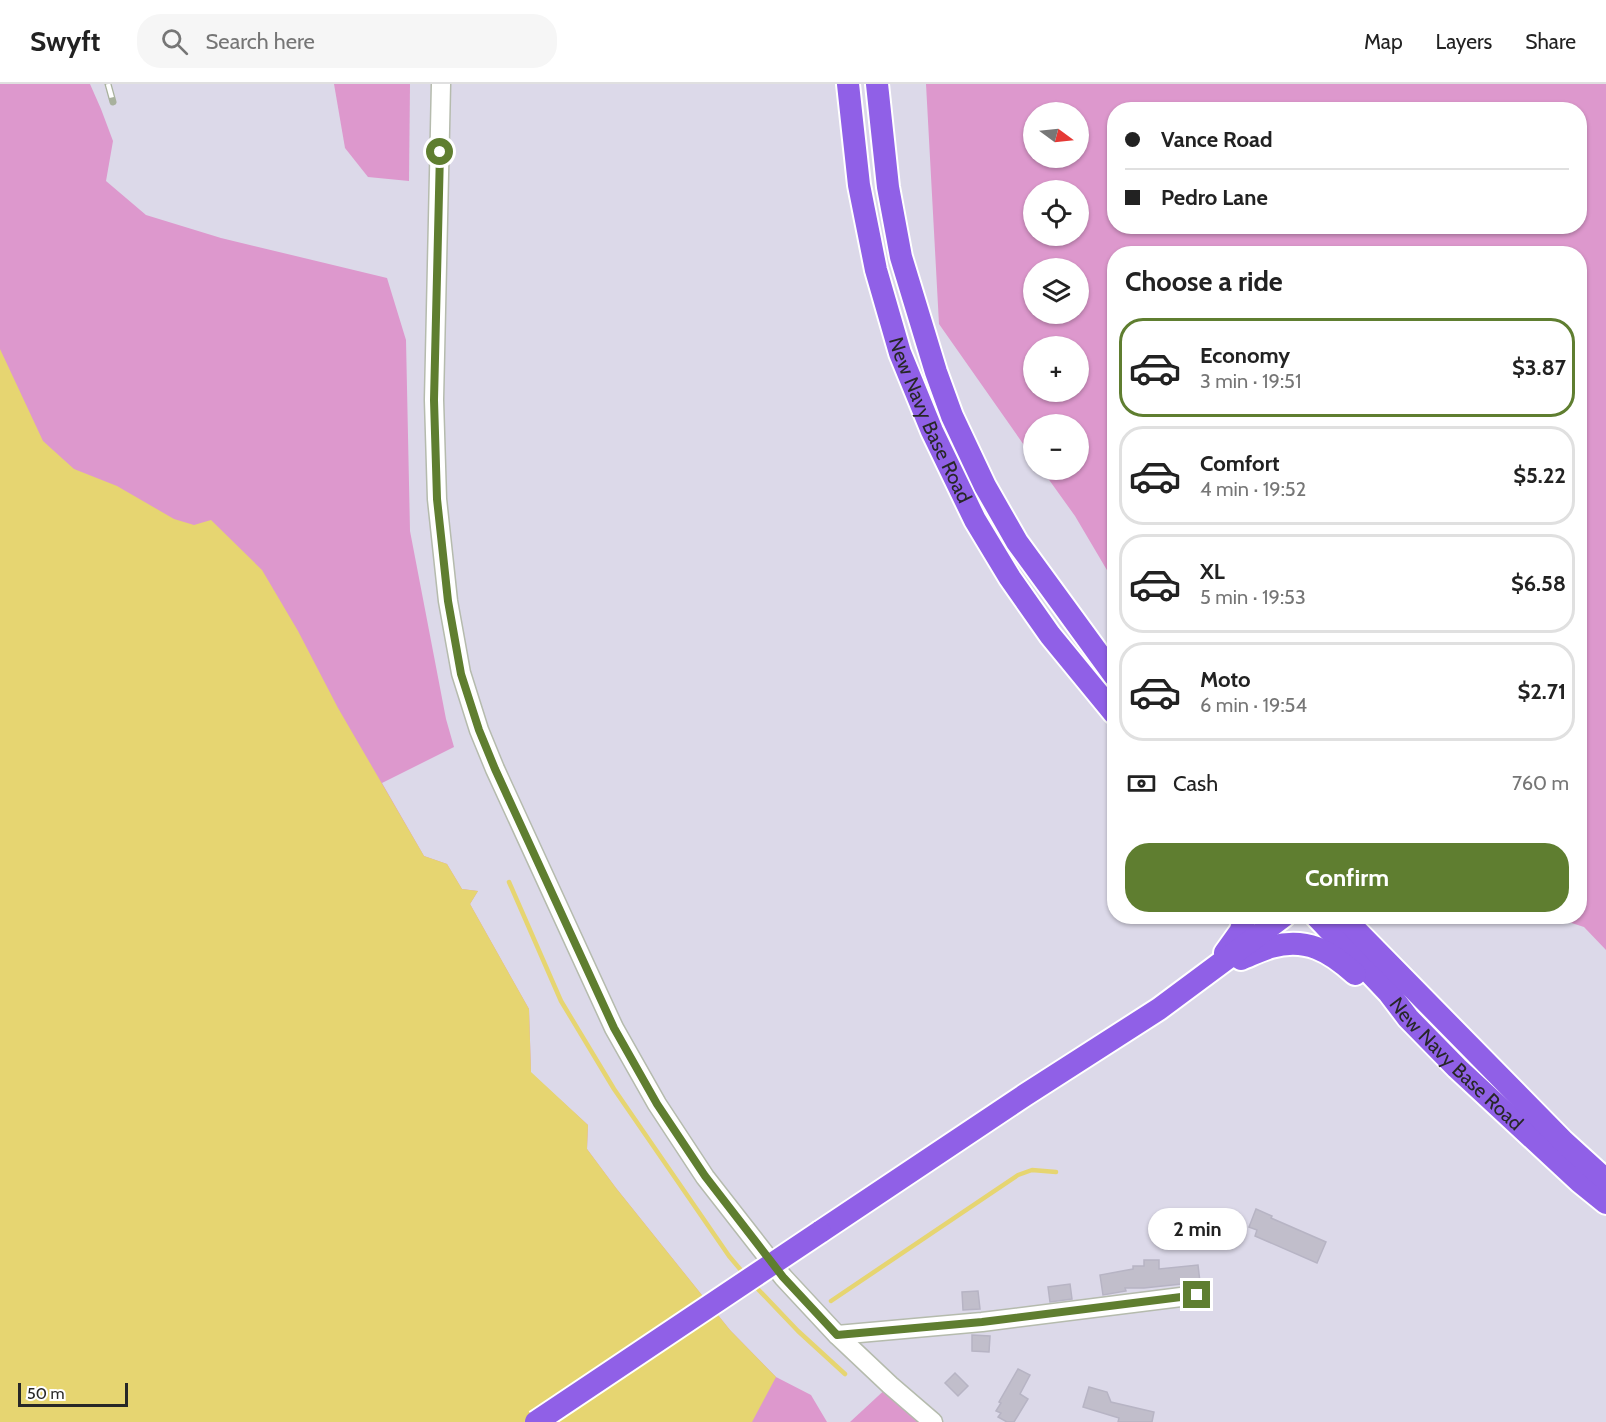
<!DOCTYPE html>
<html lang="en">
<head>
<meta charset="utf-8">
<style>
  body { margin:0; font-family:Cabin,sans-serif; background:#f6f6f6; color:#222; height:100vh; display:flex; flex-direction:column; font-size:22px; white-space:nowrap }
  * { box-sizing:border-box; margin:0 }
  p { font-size:20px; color:#767676 }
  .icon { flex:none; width:33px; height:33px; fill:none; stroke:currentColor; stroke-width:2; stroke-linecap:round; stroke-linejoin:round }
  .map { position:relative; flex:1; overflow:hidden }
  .sheet { position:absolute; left:1107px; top:162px; width:480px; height:678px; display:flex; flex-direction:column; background:#fff; border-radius:24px; box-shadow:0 2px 4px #0004 }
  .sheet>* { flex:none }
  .guide { position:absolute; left:1107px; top:18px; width:480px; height:132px; border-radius:24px; box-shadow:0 2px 4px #0004; display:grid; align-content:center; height:132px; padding:0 18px; background:#fff }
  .needle { width:39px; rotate:105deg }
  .fabs { position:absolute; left:1023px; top:18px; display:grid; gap:12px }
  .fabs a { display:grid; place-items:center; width:66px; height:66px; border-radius:50%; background:#fff; box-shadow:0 2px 4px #0004; font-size:30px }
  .scale { position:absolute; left:18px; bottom:15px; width:110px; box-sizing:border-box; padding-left:6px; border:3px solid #272727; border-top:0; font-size:16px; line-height:21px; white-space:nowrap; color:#272727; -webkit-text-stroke:4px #fff; paint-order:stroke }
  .end { position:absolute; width:27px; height:27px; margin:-14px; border:8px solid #5f7e30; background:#fff; box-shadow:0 0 0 3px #fff }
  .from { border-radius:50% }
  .bubble { position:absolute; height:42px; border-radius:21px; background:#fff; box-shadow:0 2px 4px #0004; font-size:20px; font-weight:700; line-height:42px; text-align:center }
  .guide b { display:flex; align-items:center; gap:21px; height:57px; font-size:22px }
  .guide b+b { border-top:2px solid #e0e0e0 }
  .guide i { width:15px; height:15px; background:#222 }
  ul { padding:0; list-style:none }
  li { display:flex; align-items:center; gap:18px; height:99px; margin:0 12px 9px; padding:0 6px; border:3px solid #e0e0e0; border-radius:24px }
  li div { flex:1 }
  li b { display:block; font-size:22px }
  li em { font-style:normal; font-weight:700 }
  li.current { border-color:#5f7e30 }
  li>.icon { width:54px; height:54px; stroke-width:1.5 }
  h2 { padding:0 18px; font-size:27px; line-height:72px }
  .pay { display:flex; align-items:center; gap:15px; height:66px; padding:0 18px; font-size:22px }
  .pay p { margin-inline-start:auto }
  .primary-button { display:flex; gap:12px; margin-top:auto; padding:12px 18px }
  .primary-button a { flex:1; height:69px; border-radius:24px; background:#5f7e30; color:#fff; font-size:24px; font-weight:700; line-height:69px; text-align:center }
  header { display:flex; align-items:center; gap:36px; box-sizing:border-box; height:84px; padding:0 30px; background:#fff; border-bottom:2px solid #e0e0e0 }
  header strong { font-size:28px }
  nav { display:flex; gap:33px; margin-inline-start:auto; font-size:21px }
  .search { width:420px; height:54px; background:#f6f6f6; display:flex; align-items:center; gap:15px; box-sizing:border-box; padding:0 21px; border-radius:24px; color:#767676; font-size:22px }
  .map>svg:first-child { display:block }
  .green { fill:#dd98cd; fill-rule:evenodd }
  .water { fill:#e6d571 }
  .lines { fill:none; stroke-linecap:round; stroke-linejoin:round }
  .stream { stroke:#e6d571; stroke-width:4.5 }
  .building { fill:#c1becb; stroke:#b7b4c4; stroke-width:1.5 }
  .minor-casing { stroke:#b5bbad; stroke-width:21 }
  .major-casing { stroke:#fff; stroke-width:26 }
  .minor { stroke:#fff; stroke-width:18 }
  .major { stroke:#9060e7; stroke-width:22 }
  .rail-casing { stroke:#a8b19d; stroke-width:7 }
  .rail { stroke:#fff; stroke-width:4.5; stroke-dasharray:14; stroke-linecap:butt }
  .major-bridge-casing { stroke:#fff; stroke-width:26; stroke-linecap:butt }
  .major-bridge { stroke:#9060e7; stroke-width:22 }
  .route { stroke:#5f7e30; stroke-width:8 }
  .labels { text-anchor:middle; stroke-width:6; stroke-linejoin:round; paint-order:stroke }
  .street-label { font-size:20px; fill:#272727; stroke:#fff }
</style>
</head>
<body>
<header>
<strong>Swyft</strong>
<div class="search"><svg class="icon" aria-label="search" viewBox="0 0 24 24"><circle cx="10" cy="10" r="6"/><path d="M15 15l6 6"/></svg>Search here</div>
<nav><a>Map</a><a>Layers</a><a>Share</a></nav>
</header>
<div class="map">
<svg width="1606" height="1338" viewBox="0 0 1606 1338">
  <rect width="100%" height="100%" fill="#dcd9e9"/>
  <g class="green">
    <path d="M0,0h90l11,25 12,32 -7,40 40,34 75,23 166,40 19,62 4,191 36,188 8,28 -72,36 42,73 23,8 15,25 16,2 -8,13 59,105 2,64 57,52 -1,24 29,39 114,142 46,47 35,18 16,27h-349l-478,-837z"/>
    <path d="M334,0h76l-1,97 -41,-4 -23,-29z"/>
    <path d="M926,0h680v866l-22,-23 -31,-10 27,-1v-662h-466v328l-39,-66 -33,-46h36v-46h-44l-1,34 -94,-134zM1114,26h466v116h-466zM1078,28v46h-44v-46zM1078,106v46h-44v-46zM1078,184v46h-44v-46zM1078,262v46h-44v-46z"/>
    <path d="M890,1301l43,37h-83z"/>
  </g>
  <path class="water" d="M0,265l43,92 31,28 43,17 57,33 20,6 17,-5 51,50 36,61 40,77 86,148 23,8 15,25 16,2 -8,13 59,105 2,63 57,53 -1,24 29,39 114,142 46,47 -24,45h-752z"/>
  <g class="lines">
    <g class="stream">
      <path d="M509,798l52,119 53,88 115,167 16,19"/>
      <path d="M754,1201l44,46 47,43"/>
      <path d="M831,1217l187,-126 14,-5 24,2"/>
    </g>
  </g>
  <g class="building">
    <path d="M1256,1125l16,7 -1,2 55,24 -9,21 -62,-27 2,-6 -8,-3z"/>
    <path d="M1144,1176h15v9l39,-4 2,17 -56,6h-19l1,3 -23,4 -3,-20 33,-6v-3h11z"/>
    <path d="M1070,1200l2,15 -22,3 -2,-15z"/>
    <path d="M978,1207l2,18 -17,1 -1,-18z"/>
    <path d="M972,1251l18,1 -1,16 -17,-1z"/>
    <path d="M1018,1285l12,6 -10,19 8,5 -14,23h-7l-9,-5 3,-4 -5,-2 5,-8 -2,-1z"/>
    <path d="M955,1289l13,13 -10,10 -13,-13z"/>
    <path d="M1089,1303l18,5 4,10 43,10 -2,10h-34l1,-4 -36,-11z"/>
  </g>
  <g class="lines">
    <defs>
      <g id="minor">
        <path d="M441,0l-7,316 3,99 11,102 13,72 18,57 16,39 119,259 43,76 48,73 78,100 54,58 53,50 43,37"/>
        <path d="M837,1251l145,-13 215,-27"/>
      </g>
      <g id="major">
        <path id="s1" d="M848,0l11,101 17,85 24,83 32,78 43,89 35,58 40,57 64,78"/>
        <path d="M877,0l11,103 13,70 35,115 16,44 33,70 32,56 97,133"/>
        <path id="s2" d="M1316,832l73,77 19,25 49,50 123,114 26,21"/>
        <path d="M1342,832l222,226 42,38"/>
        <path d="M1225,869l15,-21 6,-16"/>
        <path d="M1241,875c10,-4 20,-9 30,-12 35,-10 59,4 84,27"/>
        <path d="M820,1148l205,-137 134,-86 125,-93"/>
      </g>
    </defs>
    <use href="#minor" class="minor-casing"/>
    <use href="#major" class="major-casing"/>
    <use href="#minor" class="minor"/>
    <use href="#major" class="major"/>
    <defs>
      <path id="rail" d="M108,0l5,18"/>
    </defs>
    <use href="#rail" class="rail-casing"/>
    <use href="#rail" class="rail"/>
    <defs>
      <path id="major-bridge" d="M536,1338l284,-190"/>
    </defs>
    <use href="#major-bridge" class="major-bridge-casing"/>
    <use href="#major-bridge" class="major-bridge"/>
  </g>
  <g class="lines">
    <path class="route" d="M440,68l-6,248 3,99 11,102 13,73 18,56 16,39 119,259 43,76 48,72 78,101 54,58 145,-13 215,-27"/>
  </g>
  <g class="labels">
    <g class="street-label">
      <text dy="7" stroke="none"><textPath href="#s1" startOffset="348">New Navy Base Road</textPath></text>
      <text dy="7" stroke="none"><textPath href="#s2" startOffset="204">New Navy Base Road</textPath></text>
    </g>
  </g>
</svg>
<div class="fabs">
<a><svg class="needle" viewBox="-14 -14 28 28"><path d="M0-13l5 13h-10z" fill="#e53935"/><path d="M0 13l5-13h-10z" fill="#767676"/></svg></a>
<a><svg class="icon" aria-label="locate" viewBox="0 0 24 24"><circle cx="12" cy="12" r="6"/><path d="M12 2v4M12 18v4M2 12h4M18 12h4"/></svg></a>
<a><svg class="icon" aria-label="layers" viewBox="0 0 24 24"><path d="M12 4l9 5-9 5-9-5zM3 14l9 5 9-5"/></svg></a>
<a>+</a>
<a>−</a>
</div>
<div class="scale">50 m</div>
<i class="end from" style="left:440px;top:68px"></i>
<i class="end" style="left:1197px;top:1211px"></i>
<div class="bubble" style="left:1148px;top:1124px;width:99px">2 min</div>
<div class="guide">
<b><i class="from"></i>Vance Road</b>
<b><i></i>Pedro Lane</b>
</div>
<section class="sheet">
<h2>Choose a ride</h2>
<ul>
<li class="current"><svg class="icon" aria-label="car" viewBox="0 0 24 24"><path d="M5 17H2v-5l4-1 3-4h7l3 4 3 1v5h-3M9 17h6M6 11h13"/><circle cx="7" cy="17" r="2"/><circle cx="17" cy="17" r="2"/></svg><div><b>Economy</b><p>3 min · 19:51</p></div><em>$3.87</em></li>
<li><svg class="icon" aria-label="car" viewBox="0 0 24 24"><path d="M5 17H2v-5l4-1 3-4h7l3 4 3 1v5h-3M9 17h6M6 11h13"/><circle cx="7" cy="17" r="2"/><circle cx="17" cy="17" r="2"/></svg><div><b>Comfort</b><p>4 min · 19:52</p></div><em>$5.22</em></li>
<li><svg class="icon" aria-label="car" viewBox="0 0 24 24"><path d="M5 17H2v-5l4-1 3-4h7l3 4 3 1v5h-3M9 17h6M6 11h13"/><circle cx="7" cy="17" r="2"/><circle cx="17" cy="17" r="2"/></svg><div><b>XL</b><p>5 min · 19:53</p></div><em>$6.58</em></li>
<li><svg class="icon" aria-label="car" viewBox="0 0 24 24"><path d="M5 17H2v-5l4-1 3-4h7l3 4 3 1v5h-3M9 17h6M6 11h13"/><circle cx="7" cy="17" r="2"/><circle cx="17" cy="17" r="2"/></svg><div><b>Moto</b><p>6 min · 19:54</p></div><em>$2.71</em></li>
</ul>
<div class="pay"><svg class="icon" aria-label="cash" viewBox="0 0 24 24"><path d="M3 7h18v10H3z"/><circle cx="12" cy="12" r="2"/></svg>Cash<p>760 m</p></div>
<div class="primary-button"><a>Confirm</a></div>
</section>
</div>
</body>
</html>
